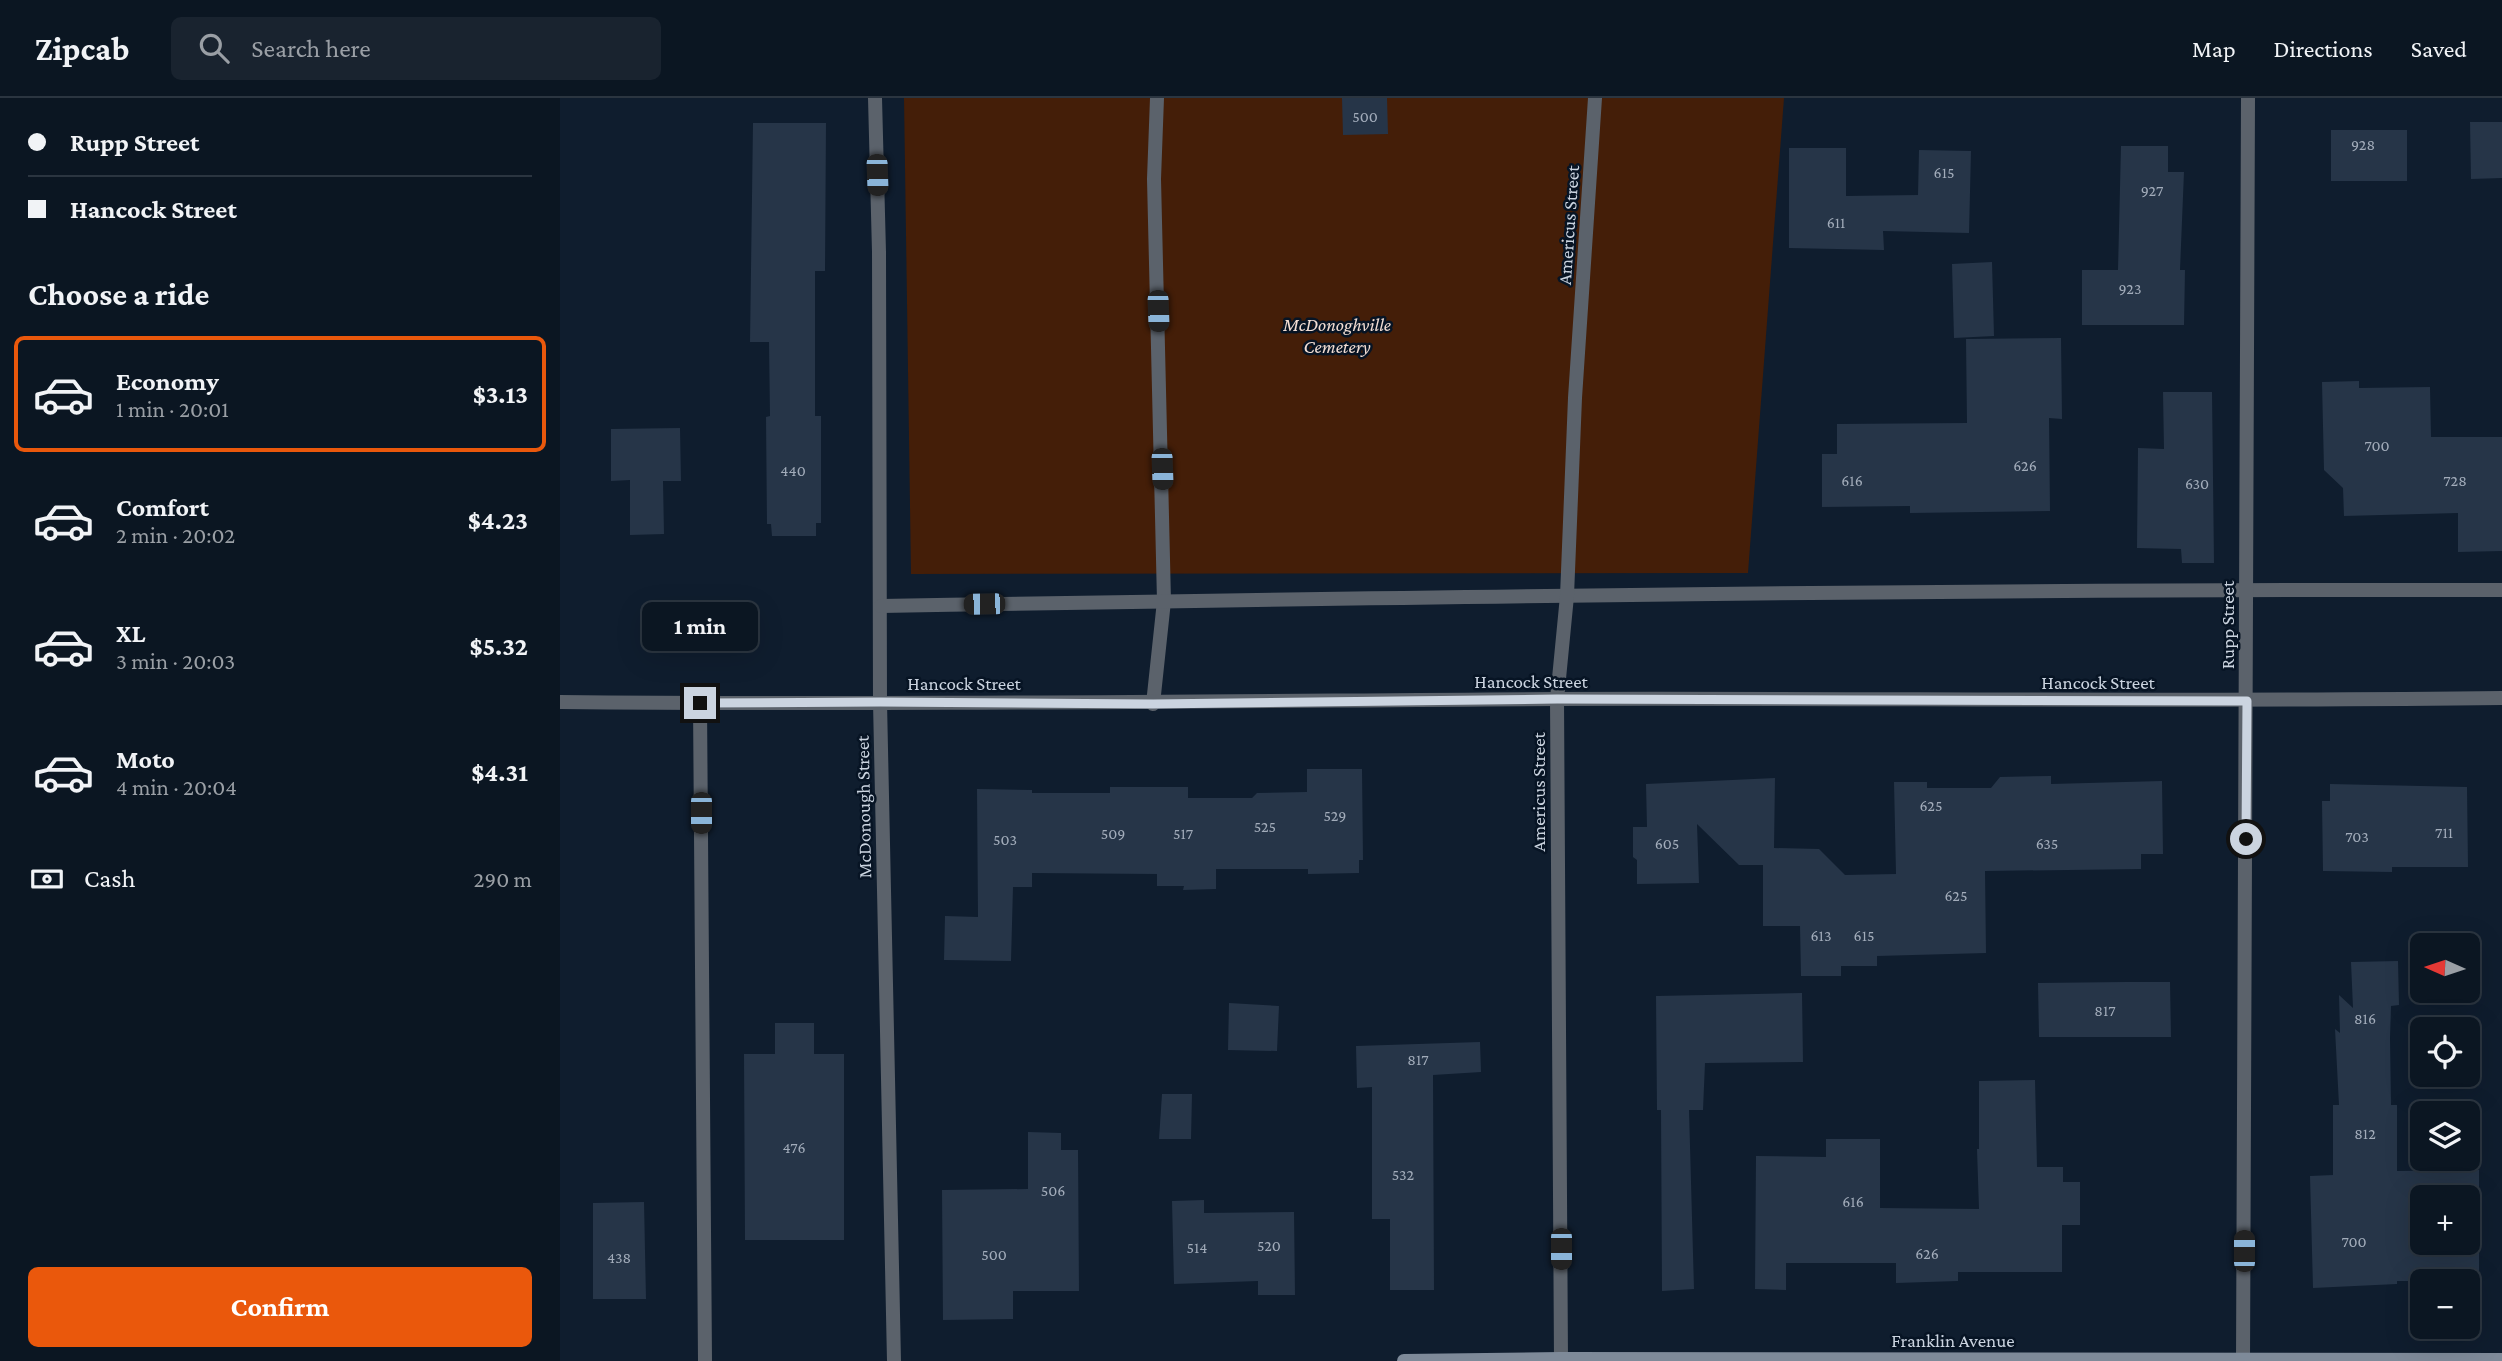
<!DOCTYPE html>
<html lang="en">
<head>
<meta charset="utf-8">
<style>
  body { margin:0; font-family:"Crimson Pro",serif; background:#19232f; color:#f1f3f6; height:100vh; display:flex; flex-direction:column; font-size:26px; white-space:nowrap }
  * { box-sizing:border-box; margin:0 }
  p { font-size:23px; color:#9a9fa5 }
  .icon { flex:none; width:38px; height:38px; fill:none; stroke:currentColor; stroke-width:2; stroke-linecap:round; stroke-linejoin:round }
  .map { position:relative; flex:1; overflow:hidden }
  .drawer { display:flex; flex-direction:column; background:#0b1622; width:560px }
  .drawer>* { flex:none }
  .banner { display:grid; align-content:center; height:154px; padding:0 28px; background:#0b1622 }
  .needle { width:46px; rotate:273deg }
  .controls { position:absolute; left:1850px; top:835px; display:grid; gap:14px }
  .controls a { display:grid; place-items:center; width:70px; height:70px; border-radius:10px; background:#0b1622; box-shadow:0 7px 28px #0002,0 0 0 2px #2b3540; font-size:35px }
  .end { position:absolute; width:32px; height:32px; margin:-16px; border:9px solid #cbd4e0; background:#111; box-shadow:0 0 0 4px #111 }
  .from { border-radius:50% }
  .bubble { position:absolute; height:49px; border-radius:10px; background:#0b1622; box-shadow:0 7px 28px #0002,0 0 0 2px #2b3540; font-size:23px; font-weight:700; line-height:49px; text-align:center }
  .car { position:absolute; width:21px; height:42px; margin:-21px -10px; border-radius:9px; box-shadow:0 0 5px 2px #0007; background:linear-gradient(#222 24%,#8ab4d8 0 40%,#222 0 76%,#8ab4d8 0 86%,#222 0) }
  .banner b { display:flex; align-items:center; gap:24px; height:66px; font-size:26px }
  .banner b+b { border-top:2px solid #2b3540 }
  .banner i { width:18px; height:18px; background:#f1f3f6 }
  ul { padding:0; list-style:none }
  li { display:flex; align-items:center; gap:21px; height:116px; margin:0 14px 10px; padding:0 14px; border:4px solid transparent; border-radius:10px }
  li div { flex:1 }
  li b { display:block; font-size:26px }
  li em { font-style:normal; font-weight:700 }
  li.active { border-color:#ea580c }
  li>.icon { width:63px; height:63px; stroke-width:1.5 }
  h2 { padding:0 28px; font-size:32px; line-height:84px }
  .pay { display:flex; align-items:center; gap:18px; height:77px; padding:0 28px; font-size:26px }
  .pay p { margin-inline-start:auto }
  .button { display:flex; gap:14px; margin-top:auto; padding:14px 28px }
  .button a { flex:1; height:80px; border-radius:10px; background:#ea580c; color:#fff; font-size:28px; font-weight:700; line-height:80px; text-align:center }
  header { display:flex; align-items:center; gap:42px; box-sizing:border-box; height:98px; padding:0 35px; background:#0b1622; border-bottom:2px solid #2b3540 }
  header strong { font-size:33px }
  nav { display:flex; gap:38px; margin-inline-start:auto; font-size:24px }
  .search { width:490px; height:63px; background:#19232f; display:flex; align-items:center; gap:18px; box-sizing:border-box; padding:0 24px; border-radius:10px; color:#9a9fa5; font-size:26px }
  main { display:flex; flex:1; min-height:0 }
  .map>svg:first-child { display:block }
  .green { fill:#441e08 }
  .building { fill:#263548; fill-rule:evenodd }
  .lines { fill:none; stroke-linecap:round; stroke-linejoin:round }
  .service { stroke:#5b626b; stroke-width:14 }
  .minor { stroke:#5b626b; stroke-width:14 }
  .secondary { stroke:#7e8a99; stroke-width:14 }
  .route { stroke:#cbd4e0; stroke-width:9 }
  .labels { text-anchor:middle; stroke-width:5; stroke-linejoin:round; paint-order:stroke }
  .number-label { font-size:16px; fill:#a2acba }
  .street-label { font-size:19px; fill:#cbd4e0; stroke:#071424 }
  .park-label { font-size:19px; font-style:italic; fill:#f3ded4; stroke:#071424 }
</style>
</head>
<body>
<header>
<strong>Zipcab</strong>
<div class="search"><svg class="icon" aria-label="search" viewBox="0 0 24 24"><circle cx="10" cy="10" r="6"/><path d="M15 15l6 6"/></svg>Search here</div>
<nav><a>Map</a><a>Directions</a><a>Saved</a></nav>
</header>
<main>
<section class="drawer">
<div class="banner">
<b><i class="from"></i>Rupp Street</b>
<b><i></i>Hancock Street</b>
</div>
<h2>Choose a ride</h2>
<ul>
<li class="active"><svg class="icon" aria-label="car" viewBox="0 0 24 24"><path d="M5 17H2v-5l4-1 3-4h7l3 4 3 1v5h-3M9 17h6M6 11h13"/><circle cx="7" cy="17" r="2"/><circle cx="17" cy="17" r="2"/></svg><div><b>Economy</b><p>1 min · 20:01</p></div><em>$3.13</em></li>
<li><svg class="icon" aria-label="car" viewBox="0 0 24 24"><path d="M5 17H2v-5l4-1 3-4h7l3 4 3 1v5h-3M9 17h6M6 11h13"/><circle cx="7" cy="17" r="2"/><circle cx="17" cy="17" r="2"/></svg><div><b>Comfort</b><p>2 min · 20:02</p></div><em>$4.23</em></li>
<li><svg class="icon" aria-label="car" viewBox="0 0 24 24"><path d="M5 17H2v-5l4-1 3-4h7l3 4 3 1v5h-3M9 17h6M6 11h13"/><circle cx="7" cy="17" r="2"/><circle cx="17" cy="17" r="2"/></svg><div><b>XL</b><p>3 min · 20:03</p></div><em>$5.32</em></li>
<li><svg class="icon" aria-label="car" viewBox="0 0 24 24"><path d="M5 17H2v-5l4-1 3-4h7l3 4 3 1v5h-3M9 17h6M6 11h13"/><circle cx="7" cy="17" r="2"/><circle cx="17" cy="17" r="2"/></svg><div><b>Moto</b><p>4 min · 20:04</p></div><em>$4.31</em></li>
</ul>
<div class="pay"><svg class="icon" aria-label="cash" viewBox="0 0 24 24"><path d="M3 7h18v10H3z"/><circle cx="12" cy="12" r="2"/></svg>Cash<p>290 m</p></div>
<div class="button"><a>Confirm</a></div>
</section>
<div class="map">
<svg width="1942" height="1263" viewBox="0 0 1942 1263">
  <rect width="100%" height="100%" fill="#0f1d2e"/>
  <path class="green" d="M344,0h880l-36,475 -837,1z"/>
  <g class="building">
    <path d="M782,0h45l1,36 -45,1z"/>
    <path d="M1910,24h32v56l-31,1z"/>
    <path d="M193,25h73l-1,148h-10v145h6v107h-5v13h-44l-1,-12h-4l-1,-107 4,-1 -1,-74h-19z"/>
    <rect x="1771" y="32" width="76" height="51"/>
    <path d="M1561,48h47v26h16l-4,98h5l-1,55h-102v-55h36z"/>
    <path d="M1229,50h57v48l72,-1 1,-45 52,1 -2,82 -86,-2 1,19 -95,-2z"/>
    <path d="M1432,164l2,74 -40,2 -2,-74z"/>
    <path d="M1501,240l1,81 -13,-1 1,93 -140,2v-7l-88,1v-53h15v-30l130,-1 -1,-84z"/>
    <path d="M1799,283v7l71,-1 1,50h71v114l-44,1v-39l-114,3 -1,-28 -19,-18 -2,-88z"/>
    <path d="M1603,294h49l2,171h-32l-1,-14 -44,-1 1,-100 26,1z"/>
    <path d="M120,330l1,53h-18l1,53 -34,1v-55l-19,1v-52z"/>
    <path d="M747,671h55l1,91h-4v13l-51,1v-5h-92v20l-33,1 1,-4h-27v-12l-125,-1v14h-19l-2,74 -67,-1 1,-44 33,1 -1,-128 55,1v3h78v-6h78v11h64l5,-5 50,-1z"/>
    <path d="M1491,678v8l111,-3 1,73h-22v15l-156,2 1,82 -109,3v10h-36v10h-40l-1,-50h-37v-61h-24l-42,-41 2,59 -62,1v-24l-4,-3v-30h14l-1,-43 129,-6 -1,70 45,1 26,26 51,-1 -2,-92h33v6h64l9,-11z"/>
    <path d="M1770,686l137,3 1,80h-76v5l-69,-1 -1,-70h8z"/>
    <path d="M1838,863l1,44 -8,1 -1,32 1,67h6v66l82,-1v111h-82v3l-84,4 -3,-112 23,-1v-70h6l-4,-76 5,4 -1,-38 14,13 -2,-46zM1862,1099h46v45h-46z"/>
    <path d="M1565,884h45l1,55h-132l-1,-54z"/>
    <path d="M1242,895l1,69 -98,1 -2,47h-14l5,179 -32,2 -1,-181h-4l-1,-114z"/>
    <path d="M669,905l50,3 -2,45 -49,-1z"/>
    <path d="M215,925h39v31h30v186h-99l-1,-186h31z"/>
    <path d="M920,944l1,30 -48,3 1,215h-44v-71h-18v-132l-15,1 -1,-42z"/>
    <path d="M1475,982l2,87h26v15h17v43h-18v47h-104v9l-62,2v-20h-110v27l-31,-1 1,-133 70,1v-18h54v69l99,1 -2,-60h2v-68z"/>
    <path d="M602,996h30l-1,45h-32z"/>
    <path d="M468,1034l33,1v17h17l1,141h-66v28l-70,1 -1,-130 86,-1z"/>
    <path d="M644,1102v13l90,-1 1,83h-37v-14l-84,3 -2,-83z"/>
    <path d="M84,1104l2,97h-53v-96z"/>
  </g>
  <g class="lines">
    <path class="service" d="M593,606l11,-103 -10,-422 3,-81"/>
    <g class="minor">
      <path d="M315,0l4,154 1,450 14,659"/>
      <path d="M321,508c540,-9 1081,-17 1621,-16"/>
      <path d="M0,604c332,3 664,-1 995,-3 316,-1 631,3 947,-1"/>
      <path d="M140,605l5,658"/>
      <path d="M1001,1263l-4,-662 10,-103 8,-198 20,-300"/>
      <path d="M1683,1263l5,-1263"/>
    </g>
    <path class="secondary" d="M844,1263l157,-2 941,1"/>
  </g>
  <g class="lines">
    <path class="route" d="M140,605l180,-1 273,2 404,-5 690,2 -1,138"/>
  </g>
  <g class="labels">
    <g class="number-label">
      <text x="805" y="24">500</text>
      <text x="1803" y="52">928</text>
      <text x="1384" y="80">615</text>
      <text x="1592" y="98">927</text>
      <text x="1276" y="130">611</text>
      <text x="1570" y="196">923</text>
      <text x="1817" y="353">700</text>
      <text x="1465" y="373">626</text>
      <text x="233" y="378">440</text>
      <text x="1292" y="388">616</text>
      <text x="1895" y="388">728</text>
      <text x="1637" y="391">630</text>
      <text x="1371" y="713">625</text>
      <text x="775" y="723">529</text>
      <text x="705" y="734">525</text>
      <text x="1884" y="740">711</text>
      <text x="553" y="741">509</text>
      <text x="623" y="741">517</text>
      <text x="1797" y="744">703</text>
      <text x="445" y="747">503</text>
      <text x="1107" y="751">605</text>
      <text x="1487" y="751">635</text>
      <text x="1396" y="803">625</text>
      <text x="1261" y="843">613</text>
      <text x="1304" y="843">615</text>
      <text x="1545" y="918">817</text>
      <text x="1805" y="926">816</text>
      <text x="858" y="967">817</text>
      <text x="1805" y="1041">812</text>
      <text x="234" y="1055">476</text>
      <text x="843" y="1082">532</text>
      <text x="493" y="1098">506</text>
      <text x="1293" y="1109">616</text>
      <text x="1794" y="1149">700</text>
      <text x="709" y="1153">520</text>
      <text x="637" y="1155">514</text>
      <text x="1367" y="1161">626</text>
      <text x="434" y="1162">500</text>
      <text x="59" y="1165">438</text>
    </g>
    <g class="street-label">
      <text transform="translate(1008 127) rotate(-86)" y="7">Americus Street</text>
      <text transform="translate(1667 527) rotate(-90)" y="7">Rupp Street</text>
      <text x="971" y="590">Hancock Street</text>
      <text x="1538" y="591">Hancock Street</text>
      <text x="404" y="592">Hancock Street</text>
      <text transform="translate(978 694) rotate(-90)" y="7">Americus Street</text>
      <text transform="translate(303 709) rotate(-91)" y="7">McDonough Street</text>
      <text x="1393" y="1249">Franklin Avenue</text>
    </g>
    <g class="park-label">
      <text x="777" y="233">McDonoghville<tspan x="777" dy="22">Cemetery</tspan></text>
    </g>
  </g>
</svg>
<div class="controls">
<a><svg class="needle" viewBox="-14 -14 28 28"><path d="M0-13l5 13h-10z" fill="#e53935"/><path d="M0 13l5-13h-10z" fill="#9a9fa5"/></svg></a>
<a><svg class="icon" aria-label="locate" viewBox="0 0 24 24"><circle cx="12" cy="12" r="6"/><path d="M12 2v4M12 18v4M2 12h4M18 12h4"/></svg></a>
<a><svg class="icon" aria-label="layers" viewBox="0 0 24 24"><path d="M12 4l9 5-9 5-9-5zM3 14l9 5 9-5"/></svg></a>
<a>+</a>
<a>−</a>
</div>
<i class="end from" style="left:1686px;top:741px"></i>
<i class="end" style="left:140px;top:605px"></i>
<div class="bubble" style="left:82px;top:504px;width:116px">1 min</div>
<i class="car" style="left:317px;top:77px;rotate:178deg"></i>
<i class="car" style="left:598px;top:213px;rotate:178deg"></i>
<i class="car" style="left:602px;top:371px;rotate:178deg"></i>
<i class="car" style="left:424px;top:506px;rotate:269deg"></i>
<i class="car" style="left:141px;top:715px;rotate:180deg"></i>
<i class="car" style="left:1001px;top:1151px;rotate:180deg"></i>
<i class="car" style="left:1684px;top:1153px;rotate:0deg"></i>
</div>
</main>
</body>
</html>
